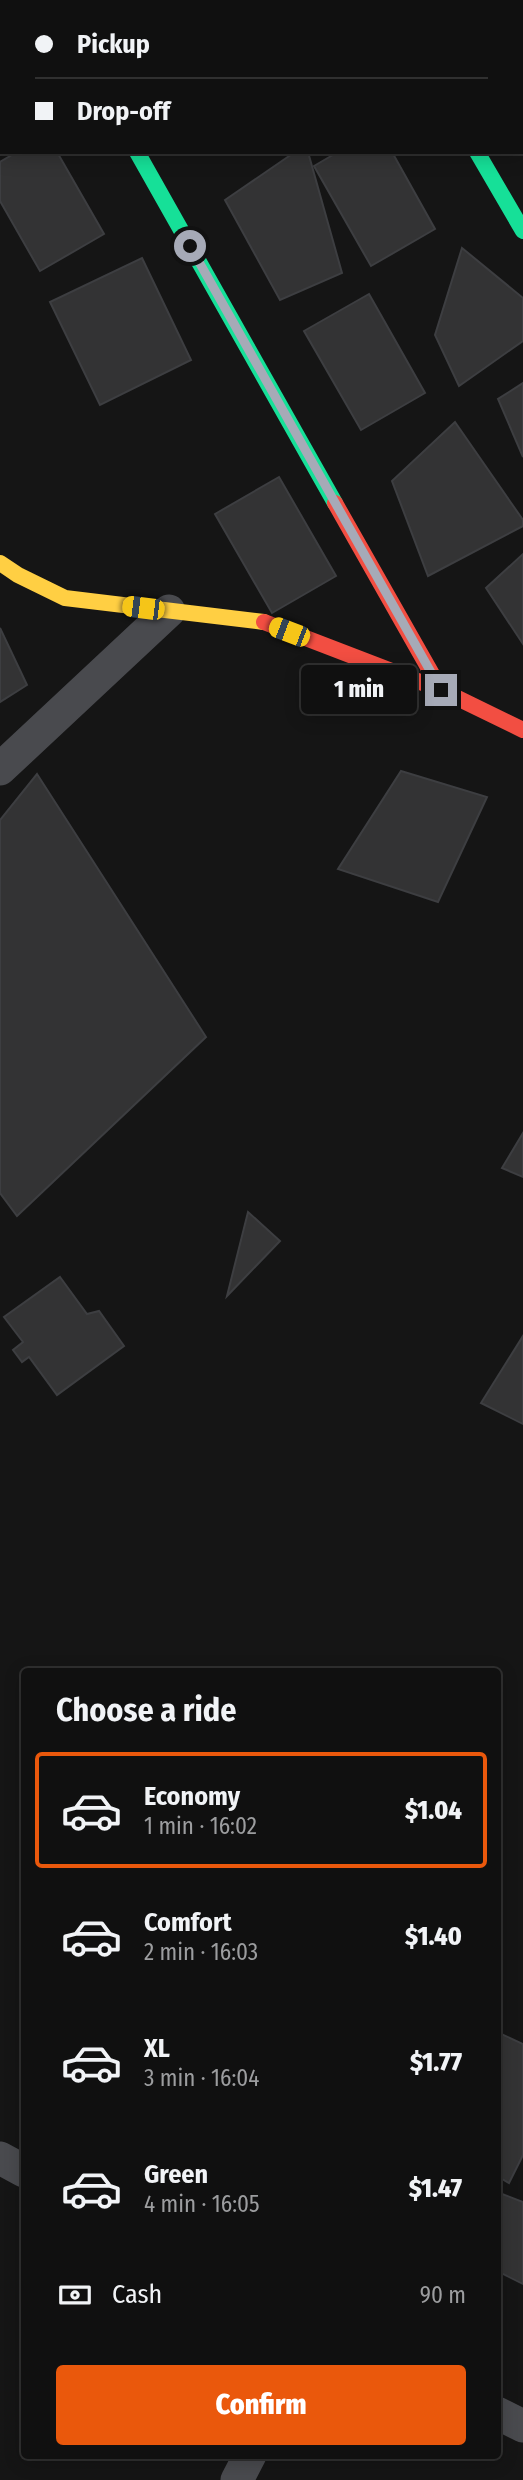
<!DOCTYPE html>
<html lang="en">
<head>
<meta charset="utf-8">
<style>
  body { margin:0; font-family:"Fira Sans Condensed",sans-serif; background:#191919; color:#f1f3f6; height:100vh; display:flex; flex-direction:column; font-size:26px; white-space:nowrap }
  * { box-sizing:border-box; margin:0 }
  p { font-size:23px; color:#9c9d9f }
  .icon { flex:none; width:38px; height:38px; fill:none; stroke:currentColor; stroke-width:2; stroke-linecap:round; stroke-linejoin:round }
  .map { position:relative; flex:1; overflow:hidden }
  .panel { position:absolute; left:21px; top:1668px; width:480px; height:791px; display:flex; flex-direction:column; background:#101010; border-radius:7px; box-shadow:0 4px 18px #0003,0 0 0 2px #303030 }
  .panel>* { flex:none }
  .top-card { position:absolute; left:0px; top:0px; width:523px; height:154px; box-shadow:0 4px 18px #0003,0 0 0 2px #303030; display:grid; align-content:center; height:154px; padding:0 35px; background:#101010 }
  .end { position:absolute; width:32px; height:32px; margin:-16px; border:9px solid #a6aab7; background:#111; box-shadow:0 0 0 4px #111 }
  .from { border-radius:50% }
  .bubble { position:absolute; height:49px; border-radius:7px; background:#101010; box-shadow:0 4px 18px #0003,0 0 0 2px #303030; font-size:23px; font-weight:800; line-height:49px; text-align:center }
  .car { position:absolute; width:21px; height:42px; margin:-21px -10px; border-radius:9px; box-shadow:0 0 5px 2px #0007; background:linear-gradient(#f5c518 24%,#345 0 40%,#f5c518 0 76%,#345 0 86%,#f5c518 0) }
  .top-card b { display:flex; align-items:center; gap:24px; height:66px; font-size:26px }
  .top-card b+b { border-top:2px solid #303030 }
  .top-card i { width:18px; height:18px; background:#f1f3f6 }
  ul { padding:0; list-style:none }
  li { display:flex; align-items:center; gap:21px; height:116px; margin:0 14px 10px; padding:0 21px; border:4px solid transparent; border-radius:7px }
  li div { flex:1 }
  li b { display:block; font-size:26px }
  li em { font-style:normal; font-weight:800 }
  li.selected { border-color:#ea580c }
  li>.icon { width:63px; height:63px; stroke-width:1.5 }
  h2 { padding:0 35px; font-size:32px; line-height:84px }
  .pay { display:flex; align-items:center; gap:18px; height:77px; padding:0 35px; font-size:26px }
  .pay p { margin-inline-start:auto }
  .button { display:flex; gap:14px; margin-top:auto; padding:14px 35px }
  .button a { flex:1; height:80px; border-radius:7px; background:#ea580c; color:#fff; font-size:28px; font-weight:800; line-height:80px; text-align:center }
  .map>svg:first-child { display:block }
  .building { fill:#333334; stroke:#3d3e41; stroke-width:2 }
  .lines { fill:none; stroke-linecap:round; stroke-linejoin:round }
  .street { stroke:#494a4e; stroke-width:33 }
  .fast { stroke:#16e098; stroke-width:16 }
  .slow { stroke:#ffcf43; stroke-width:16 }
  .jam { stroke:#f24e42; stroke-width:16 }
  .route { stroke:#a6aab7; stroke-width:9 }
</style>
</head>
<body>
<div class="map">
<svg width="523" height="2480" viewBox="0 0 523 2480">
  <rect width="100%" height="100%" fill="#151515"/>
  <g class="building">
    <path d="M499,0h24v41l-1,-39h-24z"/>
    <path d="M0,31l2,4 -2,85z"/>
    <path d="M17,152h40l47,82 -64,37 -40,-70v-39z"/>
    <path d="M295,152h13l34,121 -62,27 -55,-100z"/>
    <path d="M338,152h54l43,77 -64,37 -57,-100z"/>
    <path d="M462,248l61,50v43l-64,45 -24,-51z"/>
    <path d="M142,258l49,102 -91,45 -50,-103z"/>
    <path d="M369,294l56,99 -64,37 -57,-99z"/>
    <path d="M523,383v74l-25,-58z"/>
    <path d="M455,422l68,98v6l-95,50 -36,-95z"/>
    <path d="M279,477l57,99 -64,37 -57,-99z"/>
    <path d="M523,554v90l-37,-56z"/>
    <path d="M0,628l27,57 -27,17z"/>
    <path d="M401,771l86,26 -49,105 -100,-33z"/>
    <path d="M37,774l169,263 -189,179 -17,-23v-373z"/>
    <path d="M523,1133v44l-21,-9z"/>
    <path d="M248,1212l32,29 -53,55z"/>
    <path d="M60,1277l27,37 12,-3 25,35 -67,49 -28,-38 -7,5 -9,-12 10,-8 -19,-25z"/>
    <path d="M523,1336v88l-42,-21z"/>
    <path d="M497,2032l26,12v111l-14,28 -12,-7z"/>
    <path d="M497,2192l26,10v82l-26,-13z"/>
  </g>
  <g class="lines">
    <g class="street">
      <path d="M51,0l1,2"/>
      <path d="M387,0l1,2"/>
      <path d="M0,769l169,-158"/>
      <path d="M0,2158l24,13"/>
      <path d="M497,2413l26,13"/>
      <path d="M237,2480l13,-25"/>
    </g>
    <g class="fast">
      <path d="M137,152l198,351"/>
      <path d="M477,152l46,79"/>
    </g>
    <path class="slow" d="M0,563l18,12 47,23 199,24"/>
    <g class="jam">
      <path d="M335,503l106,187"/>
      <path d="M264,622l177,68 82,40"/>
    </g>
  </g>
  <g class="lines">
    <path class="route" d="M190,246l251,444"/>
  </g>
</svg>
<i class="end from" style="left:190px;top:246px"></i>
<i class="end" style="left:441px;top:690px"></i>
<div class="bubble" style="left:301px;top:665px;width:116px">1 min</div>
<i class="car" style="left:143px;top:608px;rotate:277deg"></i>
<i class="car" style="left:289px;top:632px;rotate:291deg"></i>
<div class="top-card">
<b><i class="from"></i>Pickup</b>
<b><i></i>Drop-off</b>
</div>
<section class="panel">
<h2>Choose a ride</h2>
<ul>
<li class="selected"><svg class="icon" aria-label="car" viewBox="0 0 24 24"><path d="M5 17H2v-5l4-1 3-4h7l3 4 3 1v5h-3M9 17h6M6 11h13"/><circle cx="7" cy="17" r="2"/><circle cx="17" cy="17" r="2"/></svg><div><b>Economy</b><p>1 min · 16:02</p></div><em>$1.04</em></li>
<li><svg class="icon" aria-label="car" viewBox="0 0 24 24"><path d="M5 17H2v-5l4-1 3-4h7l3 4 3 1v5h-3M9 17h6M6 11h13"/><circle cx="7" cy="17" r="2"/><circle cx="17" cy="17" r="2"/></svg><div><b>Comfort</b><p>2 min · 16:03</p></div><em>$1.40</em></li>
<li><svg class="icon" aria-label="car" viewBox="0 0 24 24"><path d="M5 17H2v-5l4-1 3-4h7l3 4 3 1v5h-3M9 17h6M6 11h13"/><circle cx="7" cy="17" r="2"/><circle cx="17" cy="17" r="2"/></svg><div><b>XL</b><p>3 min · 16:04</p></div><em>$1.77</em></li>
<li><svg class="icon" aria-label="car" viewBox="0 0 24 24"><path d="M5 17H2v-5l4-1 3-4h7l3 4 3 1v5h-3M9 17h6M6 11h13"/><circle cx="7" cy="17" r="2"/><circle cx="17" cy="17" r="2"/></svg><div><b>Green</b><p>4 min · 16:05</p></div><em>$1.47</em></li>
</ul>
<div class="pay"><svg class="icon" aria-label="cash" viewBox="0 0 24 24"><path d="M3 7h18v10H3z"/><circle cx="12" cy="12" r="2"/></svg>Cash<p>90 m</p></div>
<div class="button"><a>Confirm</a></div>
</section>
</div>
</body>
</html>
